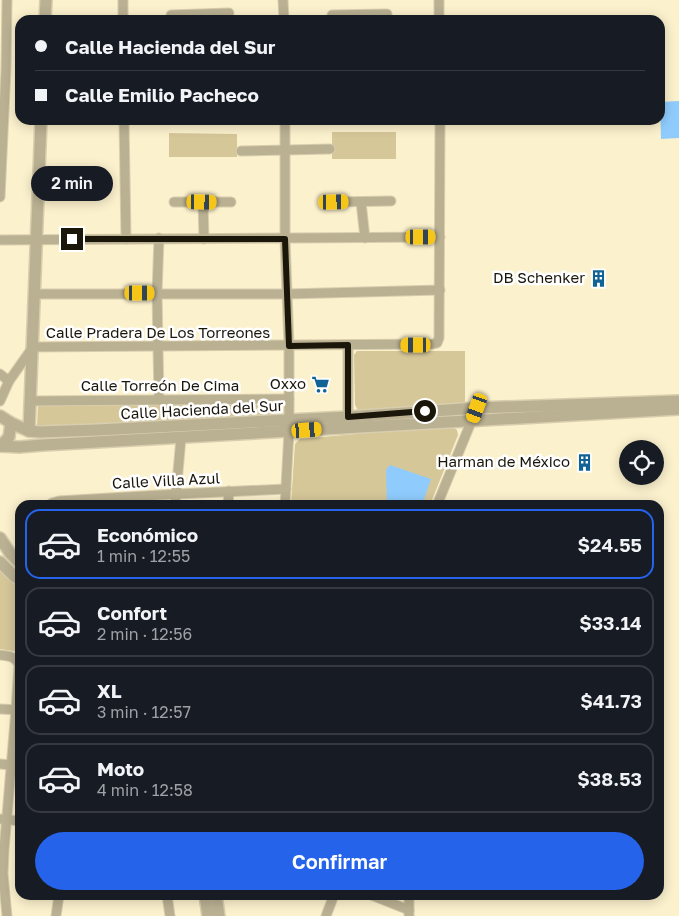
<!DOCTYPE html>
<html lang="es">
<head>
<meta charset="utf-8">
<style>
  body { margin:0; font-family:"Golos Text",sans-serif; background:#20242c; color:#f1f3f6; height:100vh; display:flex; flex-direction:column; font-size:19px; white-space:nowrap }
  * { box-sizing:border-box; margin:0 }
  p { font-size:16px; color:#9ea1a6 }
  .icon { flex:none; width:28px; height:28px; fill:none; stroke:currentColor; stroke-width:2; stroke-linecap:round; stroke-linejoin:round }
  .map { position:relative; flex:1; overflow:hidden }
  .side { position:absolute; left:15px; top:500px; width:649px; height:400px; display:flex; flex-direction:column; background:#171b24; border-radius:15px; box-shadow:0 2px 12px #0003 }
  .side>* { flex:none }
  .top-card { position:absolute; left:15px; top:15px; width:650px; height:110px; border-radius:15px; box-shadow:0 2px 12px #0003; display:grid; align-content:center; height:110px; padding:0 20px; background:#171b24 }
  .buttons { position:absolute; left:619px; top:440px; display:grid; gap:10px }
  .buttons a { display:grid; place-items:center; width:45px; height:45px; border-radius:50%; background:#171b24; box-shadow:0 2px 12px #0003; font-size:25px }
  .end { position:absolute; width:22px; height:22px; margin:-11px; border:6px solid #1a160a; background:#fff; box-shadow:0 0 0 2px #fff }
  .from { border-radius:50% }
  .bubble { position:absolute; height:35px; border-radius:18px; background:#171b24; box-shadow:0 2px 12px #0003; font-size:16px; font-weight:600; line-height:35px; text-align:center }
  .car { position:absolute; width:15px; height:30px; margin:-15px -8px; border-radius:6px; box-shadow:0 0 4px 1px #0007; background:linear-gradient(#f5c518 24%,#345 0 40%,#f5c518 0 76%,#345 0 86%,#f5c518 0) }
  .top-card b { display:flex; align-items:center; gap:18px; height:48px; font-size:19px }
  .top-card b+b { border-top:1px solid #363941 }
  .top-card i { width:12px; height:12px; background:#f1f3f6 }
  ul { padding:9px 0 0; list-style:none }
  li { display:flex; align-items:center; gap:15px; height:70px; margin:0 10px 8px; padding:0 10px; border:2px solid #363941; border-radius:15px }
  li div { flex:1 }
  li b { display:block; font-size:19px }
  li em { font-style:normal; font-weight:600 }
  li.active { border-color:#2563eb }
  li>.icon { width:45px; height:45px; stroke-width:1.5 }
  .primary-button { display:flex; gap:10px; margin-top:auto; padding:10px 20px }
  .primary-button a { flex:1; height:58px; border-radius:30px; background:#2563eb; color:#fff; font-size:20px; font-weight:600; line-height:58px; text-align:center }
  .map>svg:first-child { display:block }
  .green { fill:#d6c799 }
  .water { fill:#8fccfd }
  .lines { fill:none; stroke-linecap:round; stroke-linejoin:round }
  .minor-casing { stroke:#d8ceae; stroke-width:11 }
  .tertiary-casing { stroke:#d8ceae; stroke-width:14 }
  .minor { stroke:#bab092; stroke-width:9 }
  .tertiary { stroke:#bab092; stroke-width:11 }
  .route { stroke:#1a160a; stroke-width:6 }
  .labels { text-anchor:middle; stroke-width:5; stroke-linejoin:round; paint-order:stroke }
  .poi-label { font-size:15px; fill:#1a160a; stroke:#fff; text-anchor:end }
  .street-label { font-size:15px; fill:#1a160a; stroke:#fff }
</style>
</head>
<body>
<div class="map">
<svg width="679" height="916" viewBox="0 0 679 916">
  <rect width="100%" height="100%" fill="#fcf1cd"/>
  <g class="green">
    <rect x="332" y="132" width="64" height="27"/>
    <path d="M169,133l68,1v23h-68z"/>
    <path d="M357,351h108v53l-107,6 -3,-5 -1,-50z"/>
    <path d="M281,404l-1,10 -243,14 1,-23z"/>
    <path d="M454,428l3,2 1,5 -28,70h-139v-1l4,-60 5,-5 78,-7z"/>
    <path d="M0,570l14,13 6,3v67l-1,-1 -19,-3z"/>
  </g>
  <g class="water">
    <path d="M679,101v37l-18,1 -1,-37z"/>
    <path d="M390,465l41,14 -9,26h-35l-1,-35z"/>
  </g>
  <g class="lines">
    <defs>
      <g id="minor">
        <path d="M283,0l1,20"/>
        <path d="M439,0v20"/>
        <path d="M171,15l58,-2"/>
        <path d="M332,15l55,-1"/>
        <path d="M123,20v-20"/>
        <path d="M124,120l2,119"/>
        <path d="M285,120v119l4,107v85l-4,74"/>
        <path d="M241,151l89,-2"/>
        <path d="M0,197l6,-128 1,-69"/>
        <path d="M174,202h57"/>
        <path d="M203,202l1,37"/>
        <path d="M334,202l57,-1"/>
        <path d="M361,202l4,36"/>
        <path d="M0,240l440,-3"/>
        <path d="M34,294h253l153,-4"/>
        <path d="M348,345v72"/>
        <path d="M0,374l9,7"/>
        <path d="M159,400l-2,-107 2,-55"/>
        <path d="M0,401l9,-20 24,-34 400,-3 4,-1 2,-5 1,-218"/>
        <path d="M31,401l258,-2"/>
        <path d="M50,505l2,-2 7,-2 118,-7 109,-5"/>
        <path d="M175,505l6,-67"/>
        <path d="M228,505l1,-14"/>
        <path d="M437,505l37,-90"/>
        <path d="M0,655c8,1 16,1 19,10l-3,45 -12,140 -1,24 4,42"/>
        <path d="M0,709l20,1"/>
        <path d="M0,764l20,2"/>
        <path d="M0,819l20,2"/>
        <path d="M167,895l3,21"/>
        <path d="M371,895l38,15"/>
        <path d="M56,916l3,-21"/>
        <path d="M326,916l8,-21"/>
        <path d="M409,916v-21"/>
      </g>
      <g id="tertiary">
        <path d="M45,20l1,-20"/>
        <path d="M0,416l11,7 18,8 11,1 57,-2 251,-13 129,-9 202,-7"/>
        <path d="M29,431l12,-311"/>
        <path d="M0,446l19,1 24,-2c212,-13 424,-25 636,-36"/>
        <path d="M1,446l8,-9 2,-14"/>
        <path d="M0,538l10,15 10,10"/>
        <path d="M0,562l14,14 6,4"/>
        <path d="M205,895l3,21"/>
        <path d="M216,895l3,21"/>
      </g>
    </defs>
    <use href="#minor" class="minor-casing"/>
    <use href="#tertiary" class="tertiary-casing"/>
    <use href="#minor" class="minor"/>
    <use href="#tertiary" class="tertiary"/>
  </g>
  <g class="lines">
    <path class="route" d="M72,239h213l4,107 59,-1v72l77,-6"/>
  </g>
  <defs>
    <symbol id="building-bare" viewBox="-9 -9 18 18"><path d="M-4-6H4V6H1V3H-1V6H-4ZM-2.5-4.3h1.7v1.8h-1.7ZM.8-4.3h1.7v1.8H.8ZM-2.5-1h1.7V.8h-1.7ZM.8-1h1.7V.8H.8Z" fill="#126395" stroke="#fff" stroke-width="2.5" paint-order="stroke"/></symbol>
    <symbol id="supermarket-bare" viewBox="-9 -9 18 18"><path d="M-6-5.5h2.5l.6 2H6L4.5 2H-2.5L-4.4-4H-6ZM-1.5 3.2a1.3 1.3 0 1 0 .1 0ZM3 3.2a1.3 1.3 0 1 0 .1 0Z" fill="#126395" stroke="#fff" stroke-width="2.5" paint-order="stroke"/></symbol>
  </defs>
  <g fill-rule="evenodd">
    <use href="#building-bare" x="586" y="266" width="25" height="25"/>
    <use href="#supermarket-bare" x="308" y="372" width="25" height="25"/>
    <use href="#building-bare" x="572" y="450" width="25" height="25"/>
  </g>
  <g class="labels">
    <g class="poi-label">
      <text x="585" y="283">DB Schenker</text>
      <text x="306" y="389">Oxxo</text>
      <text x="570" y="467">Harman de México</text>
    </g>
    <g class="street-label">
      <text x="158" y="338">Calle Pradera De Los Torreones</text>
      <text x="160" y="391">Calle Torreón De Cima</text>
      <text transform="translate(202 410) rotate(-3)" y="5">Calle Hacienda del Sur</text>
      <text transform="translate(166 481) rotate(-3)" y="5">Calle Villa Azul</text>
    </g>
  </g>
</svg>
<div class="buttons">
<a><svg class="icon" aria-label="locate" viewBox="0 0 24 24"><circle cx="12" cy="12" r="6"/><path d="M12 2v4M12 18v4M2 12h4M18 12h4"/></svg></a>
</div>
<i class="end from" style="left:425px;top:411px"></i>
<i class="end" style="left:72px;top:239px"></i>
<div class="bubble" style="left:31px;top:166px;width:82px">2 min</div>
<i class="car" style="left:202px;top:202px;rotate:91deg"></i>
<i class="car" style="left:334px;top:202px;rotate:89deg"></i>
<i class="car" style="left:421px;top:237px;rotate:90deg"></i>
<i class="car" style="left:140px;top:293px;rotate:90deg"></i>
<i class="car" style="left:416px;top:345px;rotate:270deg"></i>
<i class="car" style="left:477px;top:408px;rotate:200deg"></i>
<i class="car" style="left:307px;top:430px;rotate:86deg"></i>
<div class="top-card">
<b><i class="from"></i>Calle Hacienda del Sur</b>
<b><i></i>Calle Emilio Pacheco</b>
</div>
<section class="side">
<ul>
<li class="active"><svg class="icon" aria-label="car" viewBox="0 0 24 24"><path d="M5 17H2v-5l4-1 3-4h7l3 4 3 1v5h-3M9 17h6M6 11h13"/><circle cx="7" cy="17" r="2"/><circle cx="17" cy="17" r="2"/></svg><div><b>Económico</b><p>1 min · 12:55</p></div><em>$24.55</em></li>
<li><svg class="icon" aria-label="car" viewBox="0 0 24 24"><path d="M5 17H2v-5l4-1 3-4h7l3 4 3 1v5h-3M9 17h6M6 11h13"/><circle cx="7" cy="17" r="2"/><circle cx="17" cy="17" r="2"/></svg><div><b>Confort</b><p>2 min · 12:56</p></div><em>$33.14</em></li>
<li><svg class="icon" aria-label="car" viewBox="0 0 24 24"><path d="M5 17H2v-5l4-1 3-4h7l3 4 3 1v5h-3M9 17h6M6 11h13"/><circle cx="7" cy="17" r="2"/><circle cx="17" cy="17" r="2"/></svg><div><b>XL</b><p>3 min · 12:57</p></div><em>$41.73</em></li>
<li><svg class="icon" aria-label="car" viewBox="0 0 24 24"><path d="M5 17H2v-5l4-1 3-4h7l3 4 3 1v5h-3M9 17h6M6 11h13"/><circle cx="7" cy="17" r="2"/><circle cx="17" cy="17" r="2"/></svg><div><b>Moto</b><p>4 min · 12:58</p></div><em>$38.53</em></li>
</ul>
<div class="primary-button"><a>Confirmar</a></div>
</section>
</div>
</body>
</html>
